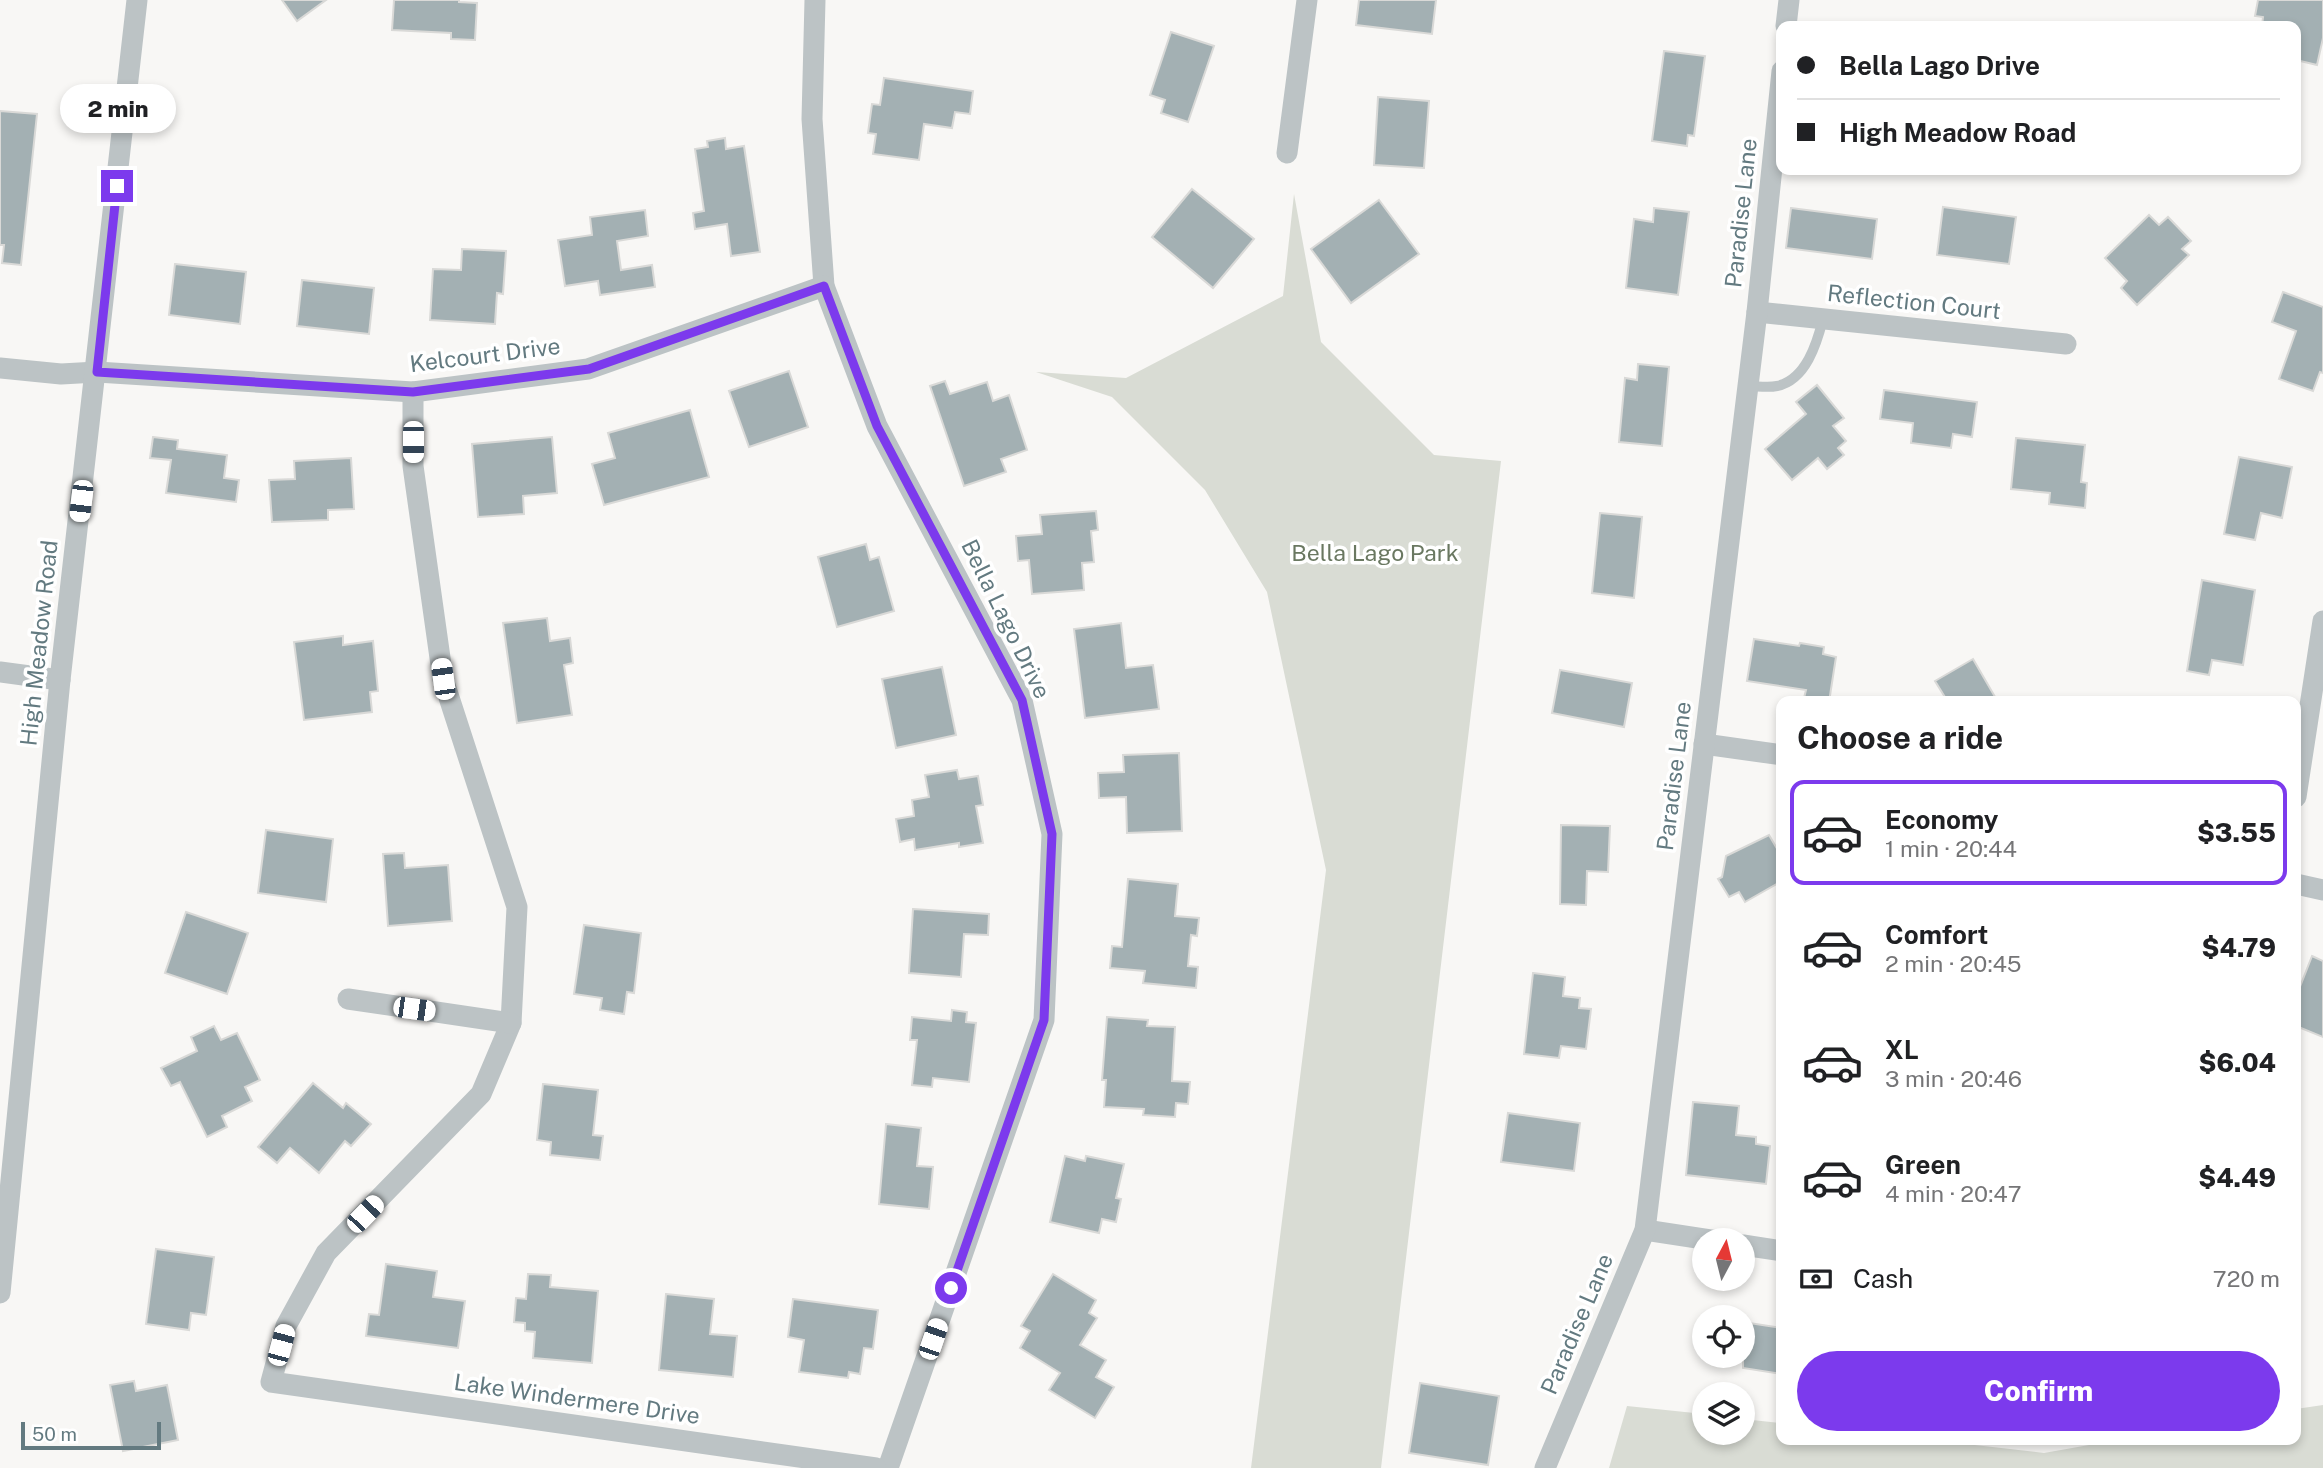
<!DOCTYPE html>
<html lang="en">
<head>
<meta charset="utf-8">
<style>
  body { margin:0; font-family:"Public Sans",sans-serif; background:#f2f2f2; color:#202124; height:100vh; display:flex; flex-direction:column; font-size:26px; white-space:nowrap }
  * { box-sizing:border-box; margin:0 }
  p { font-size:23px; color:#757577 }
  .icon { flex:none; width:38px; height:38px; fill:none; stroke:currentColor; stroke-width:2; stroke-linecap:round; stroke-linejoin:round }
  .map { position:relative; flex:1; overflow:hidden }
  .side { position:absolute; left:1776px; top:696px; width:525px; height:749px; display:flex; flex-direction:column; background:#fff; border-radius:14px; box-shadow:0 4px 10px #0003 }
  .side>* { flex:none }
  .top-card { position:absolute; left:1776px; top:21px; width:525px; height:154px; border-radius:14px; box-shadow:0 4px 10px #0003; display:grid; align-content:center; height:154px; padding:0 21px; background:#fff }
  .needle { width:46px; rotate:7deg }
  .controls { position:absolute; left:1692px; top:1228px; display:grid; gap:14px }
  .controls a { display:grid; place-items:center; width:63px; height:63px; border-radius:50%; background:#fff; box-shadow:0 4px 10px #0003; font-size:35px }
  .scale { position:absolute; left:21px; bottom:18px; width:140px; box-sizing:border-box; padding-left:7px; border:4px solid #637a80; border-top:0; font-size:19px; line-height:24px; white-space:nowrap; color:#637a80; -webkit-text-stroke:5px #fff; paint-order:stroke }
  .end { position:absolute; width:32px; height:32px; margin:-16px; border:9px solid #7c3aed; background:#fff; box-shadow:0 0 0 4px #fff }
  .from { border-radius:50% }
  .bubble { position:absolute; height:49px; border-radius:24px; background:#fff; box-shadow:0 4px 10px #0003; font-size:23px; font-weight:800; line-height:49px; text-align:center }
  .car { position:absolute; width:21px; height:42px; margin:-21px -10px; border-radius:9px; box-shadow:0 0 5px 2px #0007; background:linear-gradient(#fff 24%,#345 0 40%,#fff 0 76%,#345 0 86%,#fff 0) }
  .top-card b { display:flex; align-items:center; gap:24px; height:66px; font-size:26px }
  .top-card b+b { border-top:2px solid #e0e0e0 }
  .top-card i { width:18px; height:18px; background:#202124 }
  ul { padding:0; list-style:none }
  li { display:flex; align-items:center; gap:21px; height:105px; margin:0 14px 10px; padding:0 7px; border:4px solid transparent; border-radius:14px }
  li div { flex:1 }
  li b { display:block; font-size:26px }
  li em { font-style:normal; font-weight:800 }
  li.active { border-color:#7c3aed }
  li>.icon { width:63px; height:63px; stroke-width:1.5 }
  h2 { padding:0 21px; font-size:32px; line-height:84px }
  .pay { display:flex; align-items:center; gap:18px; height:77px; padding:0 21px; font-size:26px }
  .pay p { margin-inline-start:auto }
  .action { display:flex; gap:14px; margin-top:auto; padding:14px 21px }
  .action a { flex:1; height:80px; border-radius:42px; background:#7c3aed; color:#fff; font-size:28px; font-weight:800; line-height:80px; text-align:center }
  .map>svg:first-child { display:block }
  .green { fill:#d9dcd4 }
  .building { fill:#a3b0b3; stroke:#d9d9d7; stroke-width:2 }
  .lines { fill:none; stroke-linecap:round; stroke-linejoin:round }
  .lane { stroke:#bcc3c5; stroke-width:10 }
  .street { stroke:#bcc3c5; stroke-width:21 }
  .route { stroke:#7c3aed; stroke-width:9 }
  .labels { text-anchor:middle; stroke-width:7; stroke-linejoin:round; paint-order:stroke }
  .street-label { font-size:23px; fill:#637a80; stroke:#fff }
  .park-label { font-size:23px; fill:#6a7861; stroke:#fff }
</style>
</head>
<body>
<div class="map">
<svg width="2323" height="1468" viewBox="0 0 2323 1468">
  <rect width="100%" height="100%" fill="#f8f7f5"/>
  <g class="green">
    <path d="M1294,194l27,148 113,113 67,6 -120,1007h-130l75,-598 -59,-278 -62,-102 -93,-93 -76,-25 90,6 157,-82z"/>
    <path d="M2323,1405v63h-714l18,-62 77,8v19h39v-14l38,4 1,17h149l113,13 73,-13h179v-31z"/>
  </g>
  <g class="building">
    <path d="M282,0h44l-29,21z"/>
    <path d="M394,0h65v2l18,1 -2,37 -24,-1v-6l-59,-3z"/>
    <path d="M1359,0h77l-4,34 -76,-9z"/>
    <path d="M2258,0h65v38l-6,27 -21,-5v-34h-34l1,-9 -8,-1z"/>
    <path d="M1171,32l43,14 -26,76 -27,-9 4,-13 -15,-5z"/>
    <path d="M1664,51l41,5 -11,80 -6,-1 -1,11 -35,-5z"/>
    <path d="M884,78l89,13 -3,23 -15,-2 -3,16 -28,-4 -5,36 -46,-6 3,-20 -8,-1 4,-29 8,1z"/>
    <path d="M1378,97l51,4 -5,67 -50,-3z"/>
    <path d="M0,111l37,3 -16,151 -19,-2 2,-18h-4z"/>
    <path d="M725,138l1,11 18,-3 16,106 -29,4 -4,-32 -32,5 -2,-16 11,-2 -9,-62 13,-2 -1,-6z"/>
    <path d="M1192,189l62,50 -41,49 -61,-51z"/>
    <path d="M1379,200l40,54 -68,49 -40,-54z"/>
    <path d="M1943,207l73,10 -7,47 -72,-9z"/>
    <path d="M1654,208l35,4 -11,83 -52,-7 8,-69 19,3z"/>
    <path d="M1791,208l86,11 -5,40 -86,-11z"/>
    <path d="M645,210l3,26 -31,5 4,29 31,-5 3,22 -55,8 -2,-14 -33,5 -7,-46 34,-5 -2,-18z"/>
    <path d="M2149,215l10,10 9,-8 23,24 -9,8 7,6 -52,50 -16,-17 6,-7 -22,-23z"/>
    <path d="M462,249l44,2 -3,43 -6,-1 -2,31 -65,-4 3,-51 28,1z"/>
    <path d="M175,264l71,8 -6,52 -71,-9z"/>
    <path d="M302,280l72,8 -5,46 -72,-8z"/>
    <path d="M2283,292l40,15v66l-3,-1 -7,19 -34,-12 17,-48 -24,-9z"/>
    <path d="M1638,364l31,3 -7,79 -43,-4 6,-64 12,2z"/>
    <path d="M789,371l19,56 -59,20 -20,-56z"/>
    <path d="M945,381l5,13 37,-12 6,19 16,-6 18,55 -26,9 5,13 -42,14 -34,-100z"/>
    <path d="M1817,385l27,33 -11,8 13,15 -8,7 6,7 -17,14 -9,-11 -26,22 -27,-31 41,-35 -10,-12z"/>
    <path d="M1884,390l93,12 -5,35 -19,-3 -2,14 -40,-5 2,-20 -33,-4z"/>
    <path d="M690,410l19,67 -105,28 -12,-41 23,-6 -7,-25z"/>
    <path d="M153,437l25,3 -1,9 50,6 -3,23 15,2 -3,22 -70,-9 5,-33 -21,-2z"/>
    <path d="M552,437l5,56 -34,3 1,18 -46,3 -6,-73z"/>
    <path d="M2016,438l69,7 -4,37 6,1 -2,25 -36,-4 1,-11 -39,-4z"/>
    <path d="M2239,457l53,10 -10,51 -21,-5 -6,27 -31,-6z"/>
    <path d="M351,458l3,51 -26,1v10l-56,2 -3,-42 26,-1 -1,-18z"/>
    <path d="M1096,511l2,19 -7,1 3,31 -12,1 2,27 -52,4 -3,-34 -11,1 -2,-25 26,-2 -2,-19z"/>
    <path d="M1600,513l42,4 -8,81 -42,-5z"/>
    <path d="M866,544l4,16 9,-3 15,54 -57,16 -19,-70z"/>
    <path d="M2202,580l53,10 -12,75 -31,-5 -3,15 -22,-4z"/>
    <path d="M547,618l3,23 20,-3 3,25 -9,2 8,50 -55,8 -14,-100z"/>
    <path d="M1121,623l5,45 27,-3 6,44 -74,9 -11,-89z"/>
    <path d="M343,636v9l30,-4 5,50 -8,1 2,20 -68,8 -10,-78z"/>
    <path d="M1754,639l45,7 1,-3 24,4 -1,7 13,3 -7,45 -25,-4 2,-8 -59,-9z"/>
    <path d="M1973,659l25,43h-50l-13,-21z"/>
    <path d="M942,667l14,68 -60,13 -14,-69z"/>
    <path d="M1560,670l72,13 -8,44 -72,-14z"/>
    <path d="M1179,753l3,78 -55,2 -1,-36 -27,1 -1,-25 26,-1 -1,-17z"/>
    <path d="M957,770l2,9 19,-3 5,29 -7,1 7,37 -24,4v-4l-44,7 -1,-11 -14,3 -4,-23 18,-3 -2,-16 17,-3 -4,-22z"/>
    <path d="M1561,825l49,1 -2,46 -21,-1 -1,34 -26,-1z"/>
    <path d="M266,830l67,9 -7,63 -68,-9z"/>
    <path d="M1769,835l10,17h3v29l-37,21 -6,-10 -10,5 -11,-18 4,-2 4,-21z"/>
    <path d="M404,853l1,15 43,-3 4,56 -64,5 -5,-72z"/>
    <path d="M1128,879l50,5 -3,32 24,2 -2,18 -6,-1 -3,31 10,1 -2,21 -53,-5 2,-12 -35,-3 2,-22 10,1z"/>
    <path d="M913,909l76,5 -1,21 -24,-1 -3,43 -52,-4z"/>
    <path d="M186,912l62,21 -21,61 -62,-21z"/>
    <path d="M584,925l57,8 -7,60 -7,-1 -3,22 -24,-4 2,-12 -28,-4z"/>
    <path d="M2312,956l11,5v76l-27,-11v-29z"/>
    <path d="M1533,973l32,4 -2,19 17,2 -1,10 12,1 -5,40 -25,-3 -2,12 -35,-4z"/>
    <path d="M952,1010l15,2 -1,10 10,1 -7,59 -36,-4 -1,9 -20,-2 5,-45h-7l2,-23 39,4z"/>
    <path d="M1107,1017l41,3 -1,6 28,1 -3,54 18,1 -2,22 -12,-1 -1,14 -32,-2 1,-6 -40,-2 2,-27h-4z"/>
    <path d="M214,1026l7,14 16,-7 23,47 -15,7 7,14 -30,15 5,11 -20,10 -27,-55 -9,4 -10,-18 36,-17 -6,-14z"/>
    <path d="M313,1083l30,25 3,-5 25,21 -20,22 -6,-5 -26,32 -29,-25 -13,15 -19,-16z"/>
    <path d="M543,1084l55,6 -5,45 10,1 -3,24 -50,-5 1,-13 -14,-2z"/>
    <path d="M1693,1102l46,4 -3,29 20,2v7l14,2 -4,38 -80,-9z"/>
    <path d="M1508,1113l72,10 -6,48 -73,-9z"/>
    <path d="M886,1124l35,4 -4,38 16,1 -4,42 -50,-5z"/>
    <path d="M1065,1156l20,5 1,-5 38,8 -8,34 5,1 -5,23 -14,-3 -3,14 -49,-11z"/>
    <path d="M156,1249l58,8 -8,58 -15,-2 -2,17 -43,-6z"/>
    <path d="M386,1264l51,7 -4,26 32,4 -7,47 -92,-12 3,-22 10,1z"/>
    <path d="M528,1274l23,1 -1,12 48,4 -6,72 -59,-5 2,-26 -10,-1v-8l-11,-1 2,-24 10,1z"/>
    <path d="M1053,1274l43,26 -7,13 8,5 -17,27 26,15 -10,17 18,10 -19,31 -46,-28 11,-17 -40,-25 10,-17 -9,-5z"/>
    <path d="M666,1294l48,5 -4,35 27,2 -4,41 -74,-7z"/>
    <path d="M793,1299l85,11 -5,39 -9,-1 -4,26 -11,-2 -1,6 -49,-6 5,-32 -16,-3z"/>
    <path d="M1743,1322l39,6v46l-39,-6z"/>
    <path d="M134,1381l2,10 31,-6 11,55 -55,11 -13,-66z"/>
    <path d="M1420,1383l79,13 -11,69 -79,-12z"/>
  </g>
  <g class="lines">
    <path class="lane" d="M1748,386c9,0 20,2 29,0 29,-6 40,-43 46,-67"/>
    <g class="street">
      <path d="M815,0l-3,119 12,167 53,140 145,274 30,134 -8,186 -156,448"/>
      <path d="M1786,26l3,-26"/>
      <path d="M1287,153l20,-153"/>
      <path d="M1757,312l309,32"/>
      <path d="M0,368l61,6 36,-2 316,20 175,-23 236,-83"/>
      <path d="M413,392v74l30,213 74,228 -6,116 -30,71 -155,159 -40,73 -15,56 605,86"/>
      <path d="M0,672l60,8"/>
      <path d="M1704,744l78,11"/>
      <path d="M2296,797l27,-176"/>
      <path d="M2296,884l27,6"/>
      <path d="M348,999l163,24"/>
      <path d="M1645,1230l72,11"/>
      <path d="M1743,1245l39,6"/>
      <path d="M0,1293l60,-613 77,-680"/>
      <path d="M1545,1468l100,-238 112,-918 25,-241"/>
    </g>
  </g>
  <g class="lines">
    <path class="route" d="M117,186l-20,186 316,20 176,-23 235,-83 53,140 145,274 30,134 -8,186 -93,268"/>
  </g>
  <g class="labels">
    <g class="street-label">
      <text transform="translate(1741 213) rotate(-84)" y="8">Paradise Lane</text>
      <text transform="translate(1914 302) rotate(6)" y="8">Reflection Court</text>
      <text transform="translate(485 355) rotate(-7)" y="8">Kelcourt Drive</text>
      <text transform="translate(1006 619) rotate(64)" y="8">Bella Lago Drive</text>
      <text transform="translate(39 643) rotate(-84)" y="8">High Meadow Road</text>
      <text transform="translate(1674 776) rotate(-83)" y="8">Paradise Lane</text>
      <text transform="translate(1577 1324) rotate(-67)" y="8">Paradise Lane</text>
      <text transform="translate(577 1399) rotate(8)" y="8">Lake Windermere Drive</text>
    </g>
    <g class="park-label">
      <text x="1375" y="561">Bella Lago Park</text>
    </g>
  </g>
</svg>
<div class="controls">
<a><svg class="needle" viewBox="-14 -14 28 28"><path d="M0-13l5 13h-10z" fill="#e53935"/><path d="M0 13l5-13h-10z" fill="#757577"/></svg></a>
<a><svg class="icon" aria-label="locate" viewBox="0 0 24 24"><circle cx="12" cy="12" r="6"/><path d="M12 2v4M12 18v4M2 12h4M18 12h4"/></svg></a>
<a><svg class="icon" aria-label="layers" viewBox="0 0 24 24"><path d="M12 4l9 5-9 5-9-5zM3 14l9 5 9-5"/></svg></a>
</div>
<div class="scale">50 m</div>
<i class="end from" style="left:951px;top:1288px"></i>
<i class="end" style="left:117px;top:186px"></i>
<div class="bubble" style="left:60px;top:84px;width:116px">2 min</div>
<i class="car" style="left:413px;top:442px;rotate:180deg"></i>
<i class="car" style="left:81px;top:501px;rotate:187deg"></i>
<i class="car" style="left:443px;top:679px;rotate:352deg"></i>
<i class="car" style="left:414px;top:1009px;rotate:98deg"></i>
<i class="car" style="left:365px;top:1214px;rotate:44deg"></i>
<i class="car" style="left:933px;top:1339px;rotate:19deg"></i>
<i class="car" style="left:281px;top:1345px;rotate:15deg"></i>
<div class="top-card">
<b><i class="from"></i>Bella Lago Drive</b>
<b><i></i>High Meadow Road</b>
</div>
<section class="side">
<h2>Choose a ride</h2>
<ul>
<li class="active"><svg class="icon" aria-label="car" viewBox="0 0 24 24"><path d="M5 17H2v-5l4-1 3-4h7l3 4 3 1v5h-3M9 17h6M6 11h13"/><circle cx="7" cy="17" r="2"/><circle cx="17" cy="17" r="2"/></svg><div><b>Economy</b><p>1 min · 20:44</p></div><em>$3.55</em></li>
<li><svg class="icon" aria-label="car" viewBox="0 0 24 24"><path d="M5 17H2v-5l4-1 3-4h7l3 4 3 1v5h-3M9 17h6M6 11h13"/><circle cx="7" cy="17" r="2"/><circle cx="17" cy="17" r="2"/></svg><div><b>Comfort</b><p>2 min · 20:45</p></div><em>$4.79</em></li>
<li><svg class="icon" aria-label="car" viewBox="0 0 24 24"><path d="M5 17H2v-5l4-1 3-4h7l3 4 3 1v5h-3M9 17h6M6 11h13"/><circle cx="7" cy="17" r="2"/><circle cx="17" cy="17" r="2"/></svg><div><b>XL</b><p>3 min · 20:46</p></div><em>$6.04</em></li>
<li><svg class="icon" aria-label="car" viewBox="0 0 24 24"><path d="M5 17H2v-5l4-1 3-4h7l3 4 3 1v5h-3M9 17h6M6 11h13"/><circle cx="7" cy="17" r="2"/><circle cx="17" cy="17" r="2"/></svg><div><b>Green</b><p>4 min · 20:47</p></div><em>$4.49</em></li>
</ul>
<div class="pay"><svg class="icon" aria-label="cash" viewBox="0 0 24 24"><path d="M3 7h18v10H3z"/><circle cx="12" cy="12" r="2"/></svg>Cash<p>720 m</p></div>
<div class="action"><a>Confirm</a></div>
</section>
</div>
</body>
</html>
